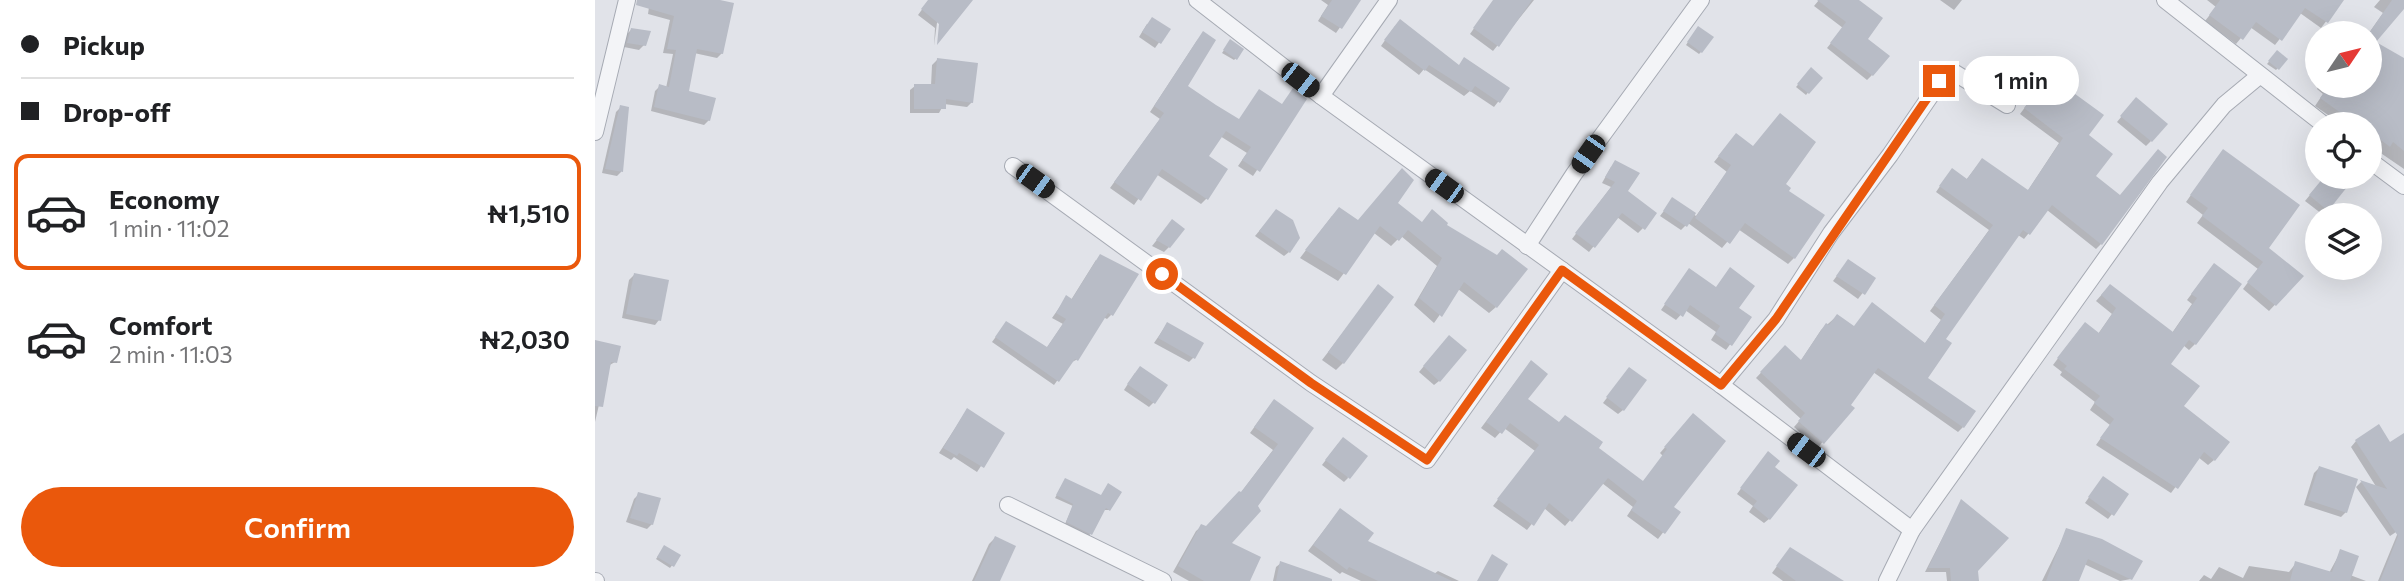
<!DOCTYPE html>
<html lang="en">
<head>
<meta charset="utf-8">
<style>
  body { margin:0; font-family:Commissioner,sans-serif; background:#f2f2f2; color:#202124; height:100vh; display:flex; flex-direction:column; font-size:26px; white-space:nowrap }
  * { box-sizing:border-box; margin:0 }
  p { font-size:23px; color:#757577 }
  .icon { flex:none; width:38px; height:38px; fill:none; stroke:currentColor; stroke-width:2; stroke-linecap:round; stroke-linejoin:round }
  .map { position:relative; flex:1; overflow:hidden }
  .details { display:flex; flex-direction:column; background:#fff; width:595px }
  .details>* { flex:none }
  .top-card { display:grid; align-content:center; height:154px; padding:0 21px; background:#fff }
  .needle { width:46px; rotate:55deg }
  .tools { position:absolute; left:1710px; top:21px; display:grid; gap:14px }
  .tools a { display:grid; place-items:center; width:77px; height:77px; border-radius:50%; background:#fff; box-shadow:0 7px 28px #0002; font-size:35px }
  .end { position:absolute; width:32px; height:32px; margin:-16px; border:9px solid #ea580c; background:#fff; box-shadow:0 0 0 4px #fff }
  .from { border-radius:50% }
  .bubble { position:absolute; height:49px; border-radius:24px; background:#fff; box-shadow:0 7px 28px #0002; font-size:23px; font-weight:600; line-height:49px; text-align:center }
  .car { position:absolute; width:21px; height:42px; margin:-21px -10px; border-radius:9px; box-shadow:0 0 5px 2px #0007; background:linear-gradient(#222 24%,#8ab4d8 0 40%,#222 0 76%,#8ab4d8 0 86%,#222 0) }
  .top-card b { display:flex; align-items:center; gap:24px; height:66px; font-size:26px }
  .top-card b+b { border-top:2px solid #e0e0e0 }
  .top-card i { width:18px; height:18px; background:#202124 }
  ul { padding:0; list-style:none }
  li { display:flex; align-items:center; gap:21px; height:116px; margin:0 14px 10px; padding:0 7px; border:4px solid transparent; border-radius:14px }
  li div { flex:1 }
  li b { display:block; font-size:26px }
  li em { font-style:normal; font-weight:600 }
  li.current { border-color:#ea580c }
  li>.icon { width:63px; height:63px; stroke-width:1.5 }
  .cta { display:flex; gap:14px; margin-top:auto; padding:14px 21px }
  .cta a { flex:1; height:80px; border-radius:42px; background:#ea580c; color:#fff; font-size:28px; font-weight:600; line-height:80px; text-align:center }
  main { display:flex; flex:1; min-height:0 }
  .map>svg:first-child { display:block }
  .shadow { fill:#0003 }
  .building { fill:#b8bcc6 }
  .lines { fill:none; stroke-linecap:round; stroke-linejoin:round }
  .street-casing { stroke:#a6aab3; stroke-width:18 }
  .street { stroke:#f3f4f7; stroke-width:16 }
  .route { stroke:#ea580c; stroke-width:9 }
</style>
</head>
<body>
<main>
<section class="details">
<div class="top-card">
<b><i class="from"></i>Pickup</b>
<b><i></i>Drop-off</b>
</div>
<ul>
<li class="current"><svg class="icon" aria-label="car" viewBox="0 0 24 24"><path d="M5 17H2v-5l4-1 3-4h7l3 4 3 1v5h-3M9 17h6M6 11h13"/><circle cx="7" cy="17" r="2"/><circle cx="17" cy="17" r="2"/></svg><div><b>Economy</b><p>1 min · 11:02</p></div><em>₦1,510</em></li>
<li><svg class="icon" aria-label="car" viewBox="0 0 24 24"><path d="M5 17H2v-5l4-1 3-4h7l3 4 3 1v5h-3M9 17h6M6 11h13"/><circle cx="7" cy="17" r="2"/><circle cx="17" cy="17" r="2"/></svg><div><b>Comfort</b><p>2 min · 11:03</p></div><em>₦2,030</em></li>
</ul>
<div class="cta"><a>Confirm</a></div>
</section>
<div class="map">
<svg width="1809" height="581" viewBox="0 0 1809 581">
  <rect width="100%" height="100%" fill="#e1e3e9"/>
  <g class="shadow">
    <path d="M55,0h61l11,53 -5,5 -23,-5 -7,39 22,28 -5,5 -53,-14 4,-20 5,-5 6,2 7,-34 -10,-1 7,-33 -22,-6z"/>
    <path d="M334,0h41l-32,15 -4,31 1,-18 -17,-13z"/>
    <path d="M726,0h38l-23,33 -18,-12 10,-16z"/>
    <path d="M899,0h40l-41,51 -23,-17z"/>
    <path d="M1224,0h37l16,75 -5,5 -40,-32 16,-20 -29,-22z"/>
    <path d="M1345,0h22l-8,10z"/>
    <path d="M1612,0h135l-21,28 -21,-15 -25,32 -25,-18 -14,17 -31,-23 11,-14z"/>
    <path d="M1785,0h24v6l-30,37 -5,-10 14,-20 -9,-6z"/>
    <path d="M552,24l21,6 -13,18 -16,-11z"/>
    <path d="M800,26l64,40 49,23 -14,18 -24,-16 -6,5 -40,-27 -5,6 -38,-29z"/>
    <path d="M37,29l12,16 -5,5 -15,-3 3,-13z"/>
    <path d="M1101,30l5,22 -2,2 -13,-9z"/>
    <path d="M603,39l-12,48 52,33 67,-21 -52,77 -15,-10 9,-13 -27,-17 -14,20 1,42 -6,6 -45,-30 -22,31 -24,-17 50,-69 -10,-7z"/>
    <path d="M634,43l7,15 -2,2 -12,-7z"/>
    <path d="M1682,52l9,7 -10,11 -9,-6z"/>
    <path d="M342,60l35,42 -5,5 -23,-3 -5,9h-29v-23l5,-4h16l1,-21z"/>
    <path d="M1809,60v109l-35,-24v-21h-28l-26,-18 8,-12 -6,-5 2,-3h28l-5,7 19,15z"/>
    <path d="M1216,70l9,8 -14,17 -10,-8z"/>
    <path d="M1449,82l42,53 15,109 -5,5 -49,-39 -23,29 -6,-4 -75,104 -17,39 37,49 -5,5 -85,-60 -55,76 -24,-21 7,-8 -45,-41 29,-31 15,15 21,-32 16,-14 16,12 71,17 17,-25 -11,-9 59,-81 -53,-38 11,-16 19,4 11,-14 50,26 32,-49 -39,-29z"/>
    <path d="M1536,105l20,36 -5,5 -29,-24z"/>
    <path d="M26,107v65l-4,4 -15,-3 14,-61z"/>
    <path d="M1141,135l48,50 10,73 -6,6 -50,-35 -16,19 -34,-25 -7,7 -21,-14 13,-17 23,17 31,-44 -13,-10z"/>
    <path d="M1622,158l49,91 35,28 -32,34 -26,-22 15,-20 -61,-46 6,-8 -17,-13z"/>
    <path d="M1016,167l32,61 -5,5 -21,-16 -28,35 -17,-13 39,-52 -9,-4z"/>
    <path d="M1730,177l26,2 -29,35 -17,-13z"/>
    <path d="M800,204l26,20 23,1 52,82 -7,6 -31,-24 -24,34 -20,-18 23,-39 -36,-30 -10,10 -17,-13 -36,48 -38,-23 32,-42 25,6z"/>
    <path d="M676,217l18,35 -5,4 -29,-20z"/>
    <path d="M573,226l1,21 -5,5 -12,-6z"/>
    <path d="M501,260l15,55 -4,4 -4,-2 -27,43 -6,3 -16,22 -62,-43 14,-19 40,26 17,-25 -11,-6 14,-20 5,2z"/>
    <path d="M1253,261l26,17 -16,21 -25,-18z"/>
    <path d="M1094,270l61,47 -24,33 -15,-10 5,-8 -31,-22 -9,10 -15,-10z"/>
    <path d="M1614,271l30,13 -44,60 -6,6 -6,-5 -14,19 13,43 32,53 -6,5 -10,-8 -27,36 -75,-48 14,-20 -20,-15 5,-8 -35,-27 2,-3 -9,-7 27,-36 18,5 14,-20 -16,-13 8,-9 68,41 20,-29 -5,-4z"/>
    <path d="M39,275l25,45 -4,5 -33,-7 7,-38z"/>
    <path d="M783,287l-35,76 -7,7 -14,-10z"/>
    <path d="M572,324l27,33 -5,5 -35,-19z"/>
    <path d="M0,342l20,20 -7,4 -13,56z"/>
    <path d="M849,342l-5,39 -5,4 -15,-13z"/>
    <path d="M931,368v32l116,83 21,-27 -3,-3 28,-32 -17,86 7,6 -20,26 -31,-23 6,-9 -31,-24 -37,43 -21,-18 -17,22 -34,-24 42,-55 -31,-23 -9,10 -14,-10z"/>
    <path d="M540,373l19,29 -5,5 -25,-17z"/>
    <path d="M1030,374l-2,36 -5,4 -15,-11z"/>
    <path d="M674,407l43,21 -83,115 19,38h-59l-16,-9 23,-41 6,-5 4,2 34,-34 33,-44 -23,-17z"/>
    <path d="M372,410l36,23 -26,39 -23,-15 -3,3 -12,-7z"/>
    <path d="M1809,435v146h-26l21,-51 -9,6 -34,-49 5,-5 16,6 -26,-41 5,-6 34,4z"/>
    <path d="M743,444l10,34 -4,4 -22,-17z"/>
    <path d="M1168,459l10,9 -4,51 -5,4 -15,-11 4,-6 -16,-12z"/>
    <path d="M1724,468l27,44 -5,5 -37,-12 10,-32z"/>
    <path d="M470,480l35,17 20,-5 -11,18h-6l-14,26 -24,-12 8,-18 -18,-8z"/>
    <path d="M1504,483l13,31 -4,5 -23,-16z"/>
    <path d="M44,494l13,30 -5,5 -21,-7 8,-23z"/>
    <path d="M1366,502l15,69 1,10h-30l-1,-9h-21z"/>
    <path d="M740,516l30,25 69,33 4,-3 21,10h-98l-19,-9 -2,2 -32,-23z"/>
    <path d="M1472,530l64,49 -11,2 -36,-17 -7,17h-35z"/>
    <path d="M400,538l4,43h-27l17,-37z"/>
    <path d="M68,549l16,7 -9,12 -14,-9z"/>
    <path d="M1746,551l9,24 16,6h-167l5,-6 7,4 8,-12 24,11 6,-12 40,6 7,-9 33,10z"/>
    <path d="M1190,555l56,26h-58l-11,-8z"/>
    <path d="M686,563l45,18h-53l3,-14z"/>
  </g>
  <g class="building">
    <path d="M42,0h83l14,3 -11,51 -26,-5 -8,42 27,7 -6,23 -56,-14 5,-23 10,3 7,-37 -9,-1 7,-33 -38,-11z"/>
    <path d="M333,0h45l-36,45 2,-21 -18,-15z"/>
    <path d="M737,0h29l-19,29 -21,-13z"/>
    <path d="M898,0h39l-33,47 -26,-19z"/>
    <path d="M1222,0h42l24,18 -15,21 22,17 -17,20 -43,-33 16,-21z"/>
    <path d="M1625,0h124l-16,23 -23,-15 -23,33 -26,-19 -13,18 -34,-25z"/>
    <path d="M1797,0h12v9l-28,33 28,16v93l-11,-9 -3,5 -21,-16v-7h-13l-36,-26 9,-12h40v-53z"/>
    <path d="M557,17l19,12 -10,15 -19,-12z"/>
    <path d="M805,19l59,46 5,-8 46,31 -10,15 -25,-17 -4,6 -42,-27 -4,6 -41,-31z"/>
    <path d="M1103,26l16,11 -12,16 -15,-11z"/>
    <path d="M36,28l20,3 -5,15 -19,-3z"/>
    <path d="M608,31l13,9 -28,46 28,19 23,14 20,-30 23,15 11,-16 14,11 -47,73 -18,-12 9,-13 -25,-16 -17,25 19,13 -20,31 -46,-31 -21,32 -27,-19 50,-69 -10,-7z"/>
    <path d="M635,39l14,10 -7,11 -14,-10z"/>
    <path d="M1682,50l11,9 -9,11 -11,-9z"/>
    <path d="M342,58l41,5 -5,40 -27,-4v10h-32v-25h21z"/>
    <path d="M1216,67l12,11 -14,16 -12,-10z"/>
    <path d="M1454,75l55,40 -15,20 24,19 -17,22 24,19 38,-46 9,8 -65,88 -50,-40 -22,30 -7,-5 -77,109 6,4 -24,35 48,33 -12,17 -86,-60 -27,37 4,3 -31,36 -26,-23 7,-8 -45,-41 25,-27 16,15 25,-37 3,2 8,-11 17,12 18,-24 53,41 20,-29 -11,-9 59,-80 -54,-39 13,-18 15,11 15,-21 46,32 35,-52 -39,-30z"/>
    <path d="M1541,97l32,27 -16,18 -32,-26z"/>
    <path d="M25,105l9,2 -6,65 -18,-3z"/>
    <path d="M1185,113l36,29 -30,42 5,4 -2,3 36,24 -30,44 -50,-36 -15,21 -35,-26 36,-53 -13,-9 18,-23 17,13z"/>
    <path d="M1628,149l77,56 -31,43 35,28 -28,30 -29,-24 16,-20 -61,-46 6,-8 -18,-13z"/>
    <path d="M1020,160l25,13 -12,18 29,22 -12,17 -23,-17 -27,35 -20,-15 40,-51 -10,-5z"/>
    <path d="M807,168l12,12 -16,23 24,19 10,-13 16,14 -1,2 50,30 5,-6 26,20 -31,39 -33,-26 -22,35 -23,-19 23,-40 -34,-28 -9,11 -19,-15 -34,49 -41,-25 34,-43 19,13z"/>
    <path d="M1729,177h31l-27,34 -19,-16z"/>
    <path d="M1077,197l24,16 -9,14 -24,-16z"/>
    <path d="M681,209l17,11 7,18 -10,15 -31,-22z"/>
    <path d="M577,219l13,10 -15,19 -14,-8z"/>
    <path d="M505,254l39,20 -26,42 -5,-3 -30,48 -3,-2 -16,23 -64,-45 11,-16 41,26 19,-28 -10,-6 10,-18 6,4z"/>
    <path d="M1253,259l28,19 -11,17 -29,-19z"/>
    <path d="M1619,263l28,21 -46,61 -7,-5 -18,24 29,22 -16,20 46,36 -15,19 -11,-9 -26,37 -78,-51 14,-19 -20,-16 6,-7 -36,-27 3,-3 -10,-8 28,-36 14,11 17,-25 -15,-13 9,-11 63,48 24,-34 -6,-4z"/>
    <path d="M1135,267l25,19 -16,22 13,9 -20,29 -17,-12 5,-8 -30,-21 -7,12 -19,-13 25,-36 27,19z"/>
    <path d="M39,273l35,7 -8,41 -35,-7z"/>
    <path d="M783,284l16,13 -50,67 -16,-12z"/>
    <path d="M572,322l37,21 -9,16 -37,-21z"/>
    <path d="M854,335l18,15 -27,32 -17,-16z"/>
    <path d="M0,340l26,6 -4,17 -6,-1 -8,45 -8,-1z"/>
    <path d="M936,360l17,14 -20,25 31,23 6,-7 38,27 -4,6 44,33 24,-32 -3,-2 29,-34 33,28 -52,66 7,5 -16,22 -34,-24 6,-9 -29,-23 -36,44 -23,-19 -15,23 -37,-27 42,-54 -29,-22 -8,11 -16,-12z"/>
    <path d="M545,366l28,19 -13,19 -28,-20z"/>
    <path d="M1034,367l18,13 -23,31 -18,-14z"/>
    <path d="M679,399l40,29 -56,78 3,5 -29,32 29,14 -11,24h-46l-26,-15 23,-42 5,2 33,-35 2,1 37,-48 -24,-17z"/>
    <path d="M372,408l38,25 -21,35 -25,-15 -2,3 -14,-8z"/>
    <path d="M1784,424l11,18 14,-9v148h-24l18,-45 -38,-56 27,9 -32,-49z"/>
    <path d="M748,437l25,19 -18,23 -25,-19z"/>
    <path d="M1173,451l12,10 -5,6 23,18 -28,35 -17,-14 4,-5 -17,-13z"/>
    <path d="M1724,466l39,13 -11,34 -39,-13z"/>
    <path d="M1508,476l26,18 -15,22 -26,-19z"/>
    <path d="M470,478l36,17 7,-12 14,9 -12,19 -4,-3 -14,27 -26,-13 7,-18 -17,-9z"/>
    <path d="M43,492l23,6 -8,27 -23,-7z"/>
    <path d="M1366,499l48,39 -31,33 1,10h-28l-1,-13h-22z"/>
    <path d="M745,508l34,25 -6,8 84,40h-74l-29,-14 -2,3 -34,-25z"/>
    <path d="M1471,528l36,11 41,22 -11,19 -44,-21 -9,22h-33z"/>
    <path d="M400,536l21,10 -16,35h-26z"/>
    <path d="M69,545l17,10 -7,12 -17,-10z"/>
    <path d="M1195,547l54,34h-48l-20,-15z"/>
    <path d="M1745,549l19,7 -9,25h-60l5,-20 37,11z"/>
    <path d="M897,554l16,10 -10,17h-21z"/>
    <path d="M685,561l52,18v2h-56z"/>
  </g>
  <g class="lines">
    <defs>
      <g id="street">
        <path d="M602,0l124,96 400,289 191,145"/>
        <path d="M1570,0l158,124"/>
        <path d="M726,96l68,-96"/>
        <path d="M0,132l32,-132"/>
        <path d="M1774,160l35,26"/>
        <path d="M418,166l298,217 116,77 135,-190"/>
        <path d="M932,246l47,-72 127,-174"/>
        <path d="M1126,385l55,-66 55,-86 59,-78 56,-82h9l52,32"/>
        <path d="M413,505l155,76"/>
        <path d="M0,581h1"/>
        <path d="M1292,581l25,-51 248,-348 64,-77 35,-29"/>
      </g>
    </defs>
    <use href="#street" class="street-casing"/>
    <use href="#street" class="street"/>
  </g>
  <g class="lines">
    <path class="route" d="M567,274l149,109 116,77 135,-190 159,115 55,-66 163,-238"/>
  </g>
</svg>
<div class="tools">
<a><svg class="needle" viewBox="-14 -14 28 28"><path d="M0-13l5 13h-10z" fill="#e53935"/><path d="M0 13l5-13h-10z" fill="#757577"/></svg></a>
<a><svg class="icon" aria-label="locate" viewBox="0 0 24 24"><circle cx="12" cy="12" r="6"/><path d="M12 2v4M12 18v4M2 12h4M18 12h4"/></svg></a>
<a><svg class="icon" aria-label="layers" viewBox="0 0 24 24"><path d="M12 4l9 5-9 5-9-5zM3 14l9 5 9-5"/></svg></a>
</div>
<i class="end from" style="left:567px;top:274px"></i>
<i class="end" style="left:1344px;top:81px"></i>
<div class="bubble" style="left:1368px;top:56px;width:116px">1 min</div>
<i class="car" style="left:705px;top:80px;rotate:128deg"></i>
<i class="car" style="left:993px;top:154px;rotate:215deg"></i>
<i class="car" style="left:440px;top:181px;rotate:126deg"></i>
<i class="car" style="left:849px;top:186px;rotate:306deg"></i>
<i class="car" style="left:1211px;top:450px;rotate:307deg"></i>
</div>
</main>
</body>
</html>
